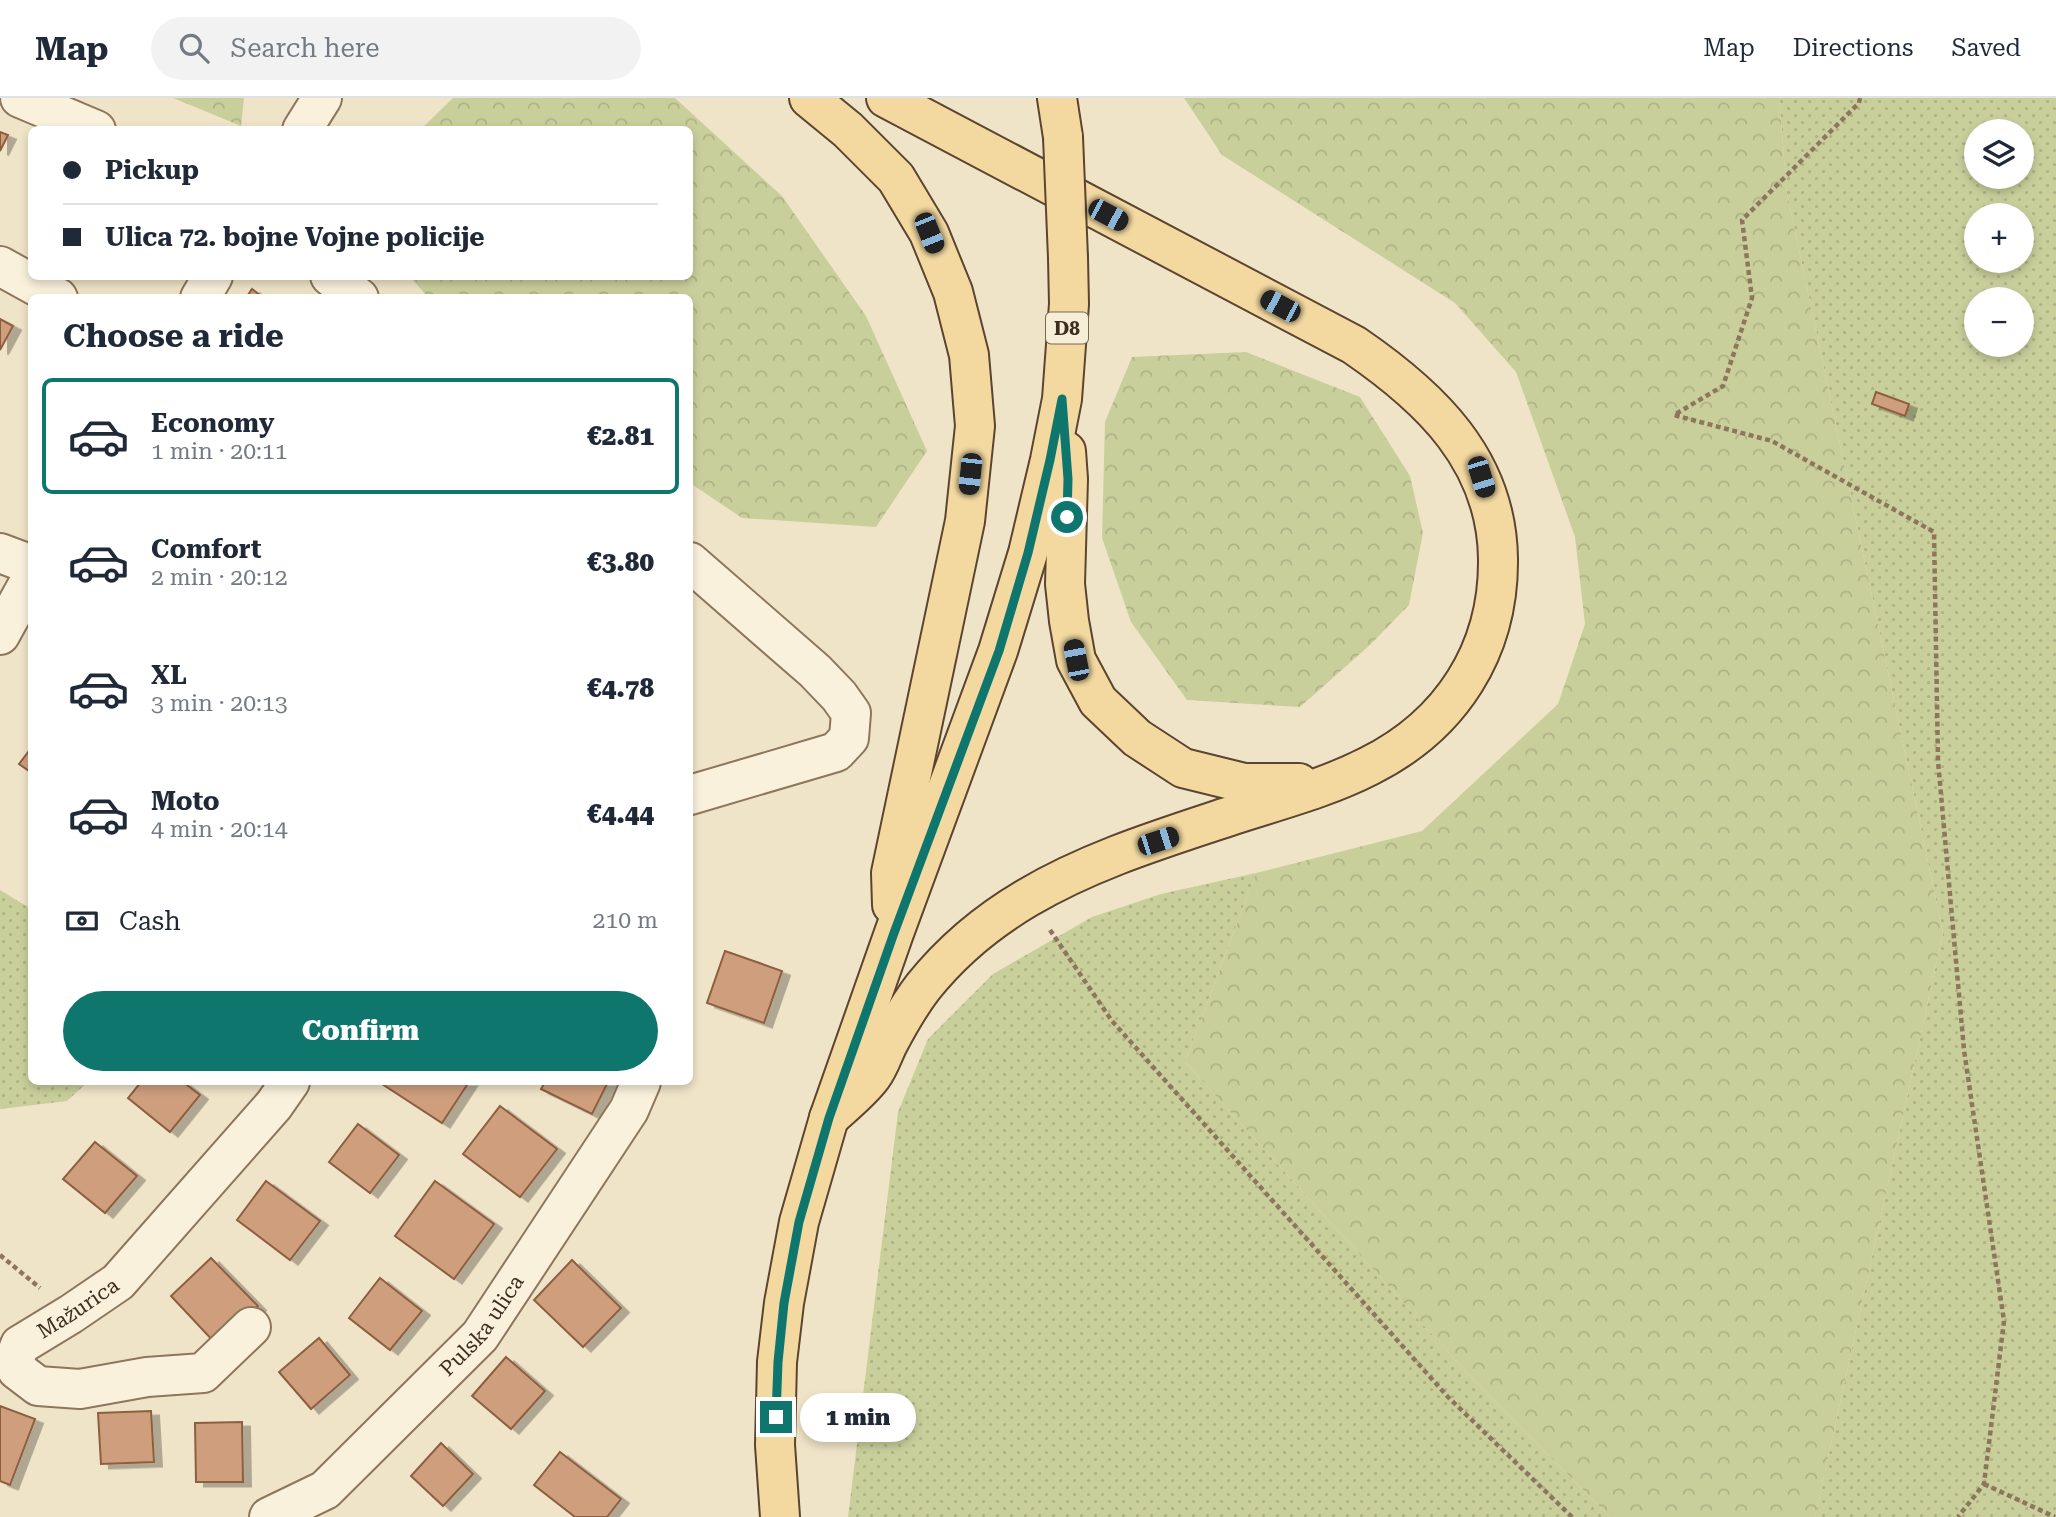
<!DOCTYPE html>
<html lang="en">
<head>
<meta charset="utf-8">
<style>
  body { margin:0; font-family:"Roboto Serif",serif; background:#f2f2f3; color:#1f2937; height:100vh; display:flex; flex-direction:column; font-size:26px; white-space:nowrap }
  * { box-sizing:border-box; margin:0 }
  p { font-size:23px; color:#747a83 }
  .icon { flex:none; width:38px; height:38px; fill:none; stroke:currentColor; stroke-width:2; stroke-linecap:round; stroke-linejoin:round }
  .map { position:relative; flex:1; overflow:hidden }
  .panel { position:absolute; left:28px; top:196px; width:665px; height:791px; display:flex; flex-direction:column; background:#fff; border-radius:10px; box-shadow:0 4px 10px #0003 }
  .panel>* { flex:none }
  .guide { position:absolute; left:28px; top:28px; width:665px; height:154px; border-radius:10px; box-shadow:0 4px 10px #0003; display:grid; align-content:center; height:154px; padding:0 35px; background:#fff }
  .tools { position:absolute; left:1964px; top:21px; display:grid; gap:14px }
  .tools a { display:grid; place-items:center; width:70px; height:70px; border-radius:50%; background:#fff; box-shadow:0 4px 10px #0003; font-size:35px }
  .end { position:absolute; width:32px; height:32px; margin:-16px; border:9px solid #0f766e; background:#fff; box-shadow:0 0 0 4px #fff }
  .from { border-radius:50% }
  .bubble { position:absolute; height:49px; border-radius:24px; background:#fff; box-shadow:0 4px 10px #0003; font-size:23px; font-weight:800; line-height:49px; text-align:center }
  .car { position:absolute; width:21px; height:42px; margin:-21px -10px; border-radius:9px; box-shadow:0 0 5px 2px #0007; background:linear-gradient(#222 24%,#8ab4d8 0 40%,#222 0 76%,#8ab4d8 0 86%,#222 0) }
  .guide b { display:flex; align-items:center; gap:24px; height:66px; font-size:26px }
  .guide b+b { border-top:2px solid #e0e1e3 }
  .guide i { width:18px; height:18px; background:#1f2937 }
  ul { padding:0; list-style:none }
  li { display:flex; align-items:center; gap:21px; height:116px; margin:0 14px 10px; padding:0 21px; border:4px solid transparent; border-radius:10px }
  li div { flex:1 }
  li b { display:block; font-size:26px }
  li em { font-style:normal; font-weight:800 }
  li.current { border-color:#0f766e }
  li>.icon { width:63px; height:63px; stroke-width:1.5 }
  h2 { padding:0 35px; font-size:32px; line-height:84px }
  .pay { display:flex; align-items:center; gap:18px; height:77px; padding:0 35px; font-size:26px }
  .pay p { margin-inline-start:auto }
  .button { display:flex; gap:14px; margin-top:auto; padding:14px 35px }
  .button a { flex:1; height:80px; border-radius:42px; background:#0f766e; color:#fff; font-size:28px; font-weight:800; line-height:80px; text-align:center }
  header { display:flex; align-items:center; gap:42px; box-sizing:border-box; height:98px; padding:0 35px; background:#fff; border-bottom:2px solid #e0e1e3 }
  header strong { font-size:33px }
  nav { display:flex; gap:38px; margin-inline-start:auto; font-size:24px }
  .search { width:490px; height:63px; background:#f2f2f3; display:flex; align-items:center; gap:18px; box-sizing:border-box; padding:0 24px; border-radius:38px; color:#747a83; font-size:26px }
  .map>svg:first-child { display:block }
  .grass { fill:url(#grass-dots); fill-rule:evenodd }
  .forest { fill:url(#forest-crowns) }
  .building { fill:#cf9f7d; stroke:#8d5f41; stroke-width:2; filter:url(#shadow) }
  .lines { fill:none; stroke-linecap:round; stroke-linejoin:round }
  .minor-casing { stroke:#8d765c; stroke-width:42 }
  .major-casing { stroke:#5b4430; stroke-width:42 }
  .path { stroke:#8d765c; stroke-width:4.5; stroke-dasharray:5 3.5; stroke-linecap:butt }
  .minor { stroke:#faf1dc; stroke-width:38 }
  .major { stroke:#f3d9a0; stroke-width:38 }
  .major-bridge-casing { stroke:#5b4430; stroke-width:42; stroke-linecap:butt }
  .major-bridge { stroke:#f3d9a0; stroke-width:38 }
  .route { stroke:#0f766e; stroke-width:9 }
  .labels { text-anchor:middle; stroke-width:5; stroke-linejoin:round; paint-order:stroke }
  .shield { fill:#f7eed8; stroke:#756857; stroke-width:2 }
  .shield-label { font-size:19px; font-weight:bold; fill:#3d2e20 }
  .street-label { font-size:21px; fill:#3d2e20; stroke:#f7eed8 }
</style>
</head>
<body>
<header>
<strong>Map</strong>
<div class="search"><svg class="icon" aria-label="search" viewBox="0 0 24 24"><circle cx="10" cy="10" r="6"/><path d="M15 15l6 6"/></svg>Search here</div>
<nav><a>Map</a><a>Directions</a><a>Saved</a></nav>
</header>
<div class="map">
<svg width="2056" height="1419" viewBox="0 0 2056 1419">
  <defs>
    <pattern id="grass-dots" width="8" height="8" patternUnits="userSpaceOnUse" patternTransform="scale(1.75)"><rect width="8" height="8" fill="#c9cf9b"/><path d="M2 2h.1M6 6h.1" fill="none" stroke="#aeb285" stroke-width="1.8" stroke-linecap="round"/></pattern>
    <pattern id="forest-crowns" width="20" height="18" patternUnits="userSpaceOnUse" patternTransform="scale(1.75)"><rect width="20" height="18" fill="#c9cf9b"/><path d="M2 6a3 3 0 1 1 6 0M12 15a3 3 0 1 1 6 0" fill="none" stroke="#aeb285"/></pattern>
    <filter id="shadow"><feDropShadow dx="8" dy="4.5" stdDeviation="0" flood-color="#0004"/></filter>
  </defs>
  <rect width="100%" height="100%" fill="#f0e4c8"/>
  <g class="grass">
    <path d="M1779,0h277v1419h-241l128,-584 -156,-740zM1976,33h45v46h-45zM1976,117h45v46h-45zM1976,201h45v46h-45z"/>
    <path d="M1256,775l-71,189 283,312 142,143h-762l50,-405 30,-73 65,-65 99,-57 69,-23z"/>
    <path d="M0,792l31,19 1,173h56l-21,19 -67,8z"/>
  </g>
  <g class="forest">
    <path d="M173,0h71l-3,28z"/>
    <path d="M453,0h222l107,98 84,120 61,135 -51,76 -134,-9 -52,-35v-185l-262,-1 -18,-20 280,-1v-146l-269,-1z"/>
    <path d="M1184,0h595l8,95 156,740 -128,584h-205l-142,-143 -283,-312 71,-189 166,-42 136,-127 27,-80 -10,-87 -59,-165 -61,-69 -233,-148z"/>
    <path d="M1246,254l114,45 50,79 13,57 -14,72 -39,40 -70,62 -113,-7 -56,-78 -29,-84 3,-116 27,-65z"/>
  </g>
  <g class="building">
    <path d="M0,34l8,3 -8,16z"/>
    <path d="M252,191l12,9h-18z"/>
    <path d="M0,221l13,7 -13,24z"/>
    <path d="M1876,294l33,12 -4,12 -33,-12z"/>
    <path d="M32,649v26l-13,-9z"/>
    <path d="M725,853l57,20 -18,52 -57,-20z"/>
    <path d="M141,984h42l17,13 -30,37 -42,-34z"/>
    <path d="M379,984h90l-27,41z"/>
    <path d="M545,984h63l-16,32 -51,-25z"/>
    <path d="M500,1008l57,43 -37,48 -57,-43z"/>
    <path d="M358,1026l41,31 -29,38 -41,-31z"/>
    <path d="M95,1044l42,34 -32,37 -42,-34z"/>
    <path d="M266,1083l54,40 -30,39 -53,-40z"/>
    <path d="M435,1083l59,43 -40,55 -59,-43z"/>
    <path d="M211,1160l47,48 -41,39 -46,-49z"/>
    <path d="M572,1162l49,48 -38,39 -49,-47z"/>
    <path d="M380,1180l42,33 -32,39 -41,-32z"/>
    <path d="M319,1240l31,37 -39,34 -32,-37z"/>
    <path d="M506,1259l39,34 -34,38 -39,-33z"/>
    <path d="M0,1308l35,13 -25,66 -10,-4z"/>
    <path d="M151,1313l3,51 -53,2 -3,-51z"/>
    <path d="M242,1324l1,60h-47l-1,-59z"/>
    <path d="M441,1345l32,31 -30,32 -32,-30z"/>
    <path d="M560,1354l61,47 -14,18h-32l-41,-32z"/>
  </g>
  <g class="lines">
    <defs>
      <g id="minor">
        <path d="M20,0l76,32"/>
        <path d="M302,32l20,-32"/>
        <path d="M0,168l58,32"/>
        <path d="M330,178l29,22"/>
        <path d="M200,200l13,-22"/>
        <path d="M0,455l32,12"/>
        <path d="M690,464l125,109 24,25 12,17 -2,25 -13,14 -146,43"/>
        <path d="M0,537l32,-58"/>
        <path id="s1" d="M251,1229l-48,46 -56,4 -67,12 -42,-3 -21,-16 -2,-12 5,-13 51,-31 47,-32 156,-177 16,-23"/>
        <path id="s2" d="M269,1419l56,-27 155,-154 149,-226 12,-28"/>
      </g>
      <g id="major">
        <path d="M809,0l39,32 48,48 33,55 24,59 16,63 6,71 -10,95 -74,352 1,32"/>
        <path d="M1057,0l6,39"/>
        <path d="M1066,353l2,28 -3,105 4,37 7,39 22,41 39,37 46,30 61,15h55"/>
        <path d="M829,1020c14,-13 32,-27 43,-42 7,-9 11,-22 16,-32 10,-19 22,-40 35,-57 28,-35 65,-66 104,-89 64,-38 137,-60 206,-83 46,-15 93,-27 136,-49 82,-41 130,-115 129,-207 -1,-99 -68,-162 -144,-214l-468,-247"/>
        <path d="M780,1419l-5,-72 2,-83 7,-59 15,-81 30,-104 65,-185 104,-282 30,-98 22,-93 12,-61 7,-95 -1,-46"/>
      </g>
    </defs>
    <use href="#minor" class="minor-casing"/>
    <use href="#major" class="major-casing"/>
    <g class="path">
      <path d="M1860,0l-1,5 -117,117 10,78 -29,88 -49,29 98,26 162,91 4,229 26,289 40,271 -20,163 -26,33"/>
      <path d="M1050,832l62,91 336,376 124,120"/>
      <path d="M0,1157l40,33"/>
      <path d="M1984,1386l71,33"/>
    </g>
    <use href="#minor" class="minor"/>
    <use href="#major" class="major"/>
    <defs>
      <path id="major-bridge" d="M1063,39l5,121"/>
    </defs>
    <use href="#major-bridge" class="major-bridge-casing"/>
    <use href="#major-bridge" class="major-bridge"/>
  </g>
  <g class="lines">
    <path class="route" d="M776,1319l2,-55 6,-59 15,-81 30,-104 65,-185 105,-282 29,-98 22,-93 12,-61 6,80 -1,38"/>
  </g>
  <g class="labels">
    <rect class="shield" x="1046" y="214.5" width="42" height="31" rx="5"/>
    <g class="shield-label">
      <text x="1067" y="237">D8</text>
    </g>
    <g class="street-label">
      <text dy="7" stroke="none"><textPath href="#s1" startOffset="354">Mažurica</textPath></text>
      <text dy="7" stroke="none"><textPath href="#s2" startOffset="290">Pulska ulica</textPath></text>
    </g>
  </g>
</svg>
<div class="tools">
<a><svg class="icon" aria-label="layers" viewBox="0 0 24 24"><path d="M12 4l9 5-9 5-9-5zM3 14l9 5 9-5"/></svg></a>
<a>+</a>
<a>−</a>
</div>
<i class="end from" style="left:1067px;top:419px"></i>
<i class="end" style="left:776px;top:1319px"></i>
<div class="bubble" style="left:800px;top:1295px;width:116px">1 min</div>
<i class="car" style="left:1108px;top:117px;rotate:118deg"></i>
<i class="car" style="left:929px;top:135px;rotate:158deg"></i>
<i class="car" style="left:1280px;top:208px;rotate:298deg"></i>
<i class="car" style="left:970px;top:376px;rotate:186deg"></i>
<i class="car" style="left:1481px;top:379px;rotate:163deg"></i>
<i class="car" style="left:1076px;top:562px;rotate:349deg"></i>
<i class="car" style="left:1158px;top:743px;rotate:72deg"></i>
<div class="guide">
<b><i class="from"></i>Pickup</b>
<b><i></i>Ulica 72. bojne Vojne policije</b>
</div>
<section class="panel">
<h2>Choose a ride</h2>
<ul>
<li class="current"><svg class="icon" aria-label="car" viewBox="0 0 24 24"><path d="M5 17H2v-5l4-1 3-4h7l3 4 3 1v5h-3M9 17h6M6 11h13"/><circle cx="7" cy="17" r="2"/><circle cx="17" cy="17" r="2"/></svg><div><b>Economy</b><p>1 min · 20:11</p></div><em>€2.81</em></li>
<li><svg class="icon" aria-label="car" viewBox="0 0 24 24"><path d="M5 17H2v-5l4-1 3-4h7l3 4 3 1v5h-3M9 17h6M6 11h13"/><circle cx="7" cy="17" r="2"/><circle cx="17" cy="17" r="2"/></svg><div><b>Comfort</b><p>2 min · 20:12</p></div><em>€3.80</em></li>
<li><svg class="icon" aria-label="car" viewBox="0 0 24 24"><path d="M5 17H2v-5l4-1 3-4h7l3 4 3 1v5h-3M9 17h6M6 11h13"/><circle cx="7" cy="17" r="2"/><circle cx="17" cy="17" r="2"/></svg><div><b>XL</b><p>3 min · 20:13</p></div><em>€4.78</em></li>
<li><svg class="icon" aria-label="car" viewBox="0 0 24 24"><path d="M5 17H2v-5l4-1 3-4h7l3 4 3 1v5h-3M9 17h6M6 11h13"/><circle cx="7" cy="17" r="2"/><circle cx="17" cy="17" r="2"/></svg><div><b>Moto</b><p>4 min · 20:14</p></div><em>€4.44</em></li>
</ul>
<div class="pay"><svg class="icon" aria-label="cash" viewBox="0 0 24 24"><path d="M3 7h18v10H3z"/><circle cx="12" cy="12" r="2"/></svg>Cash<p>210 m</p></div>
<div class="button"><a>Confirm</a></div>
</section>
</div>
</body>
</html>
